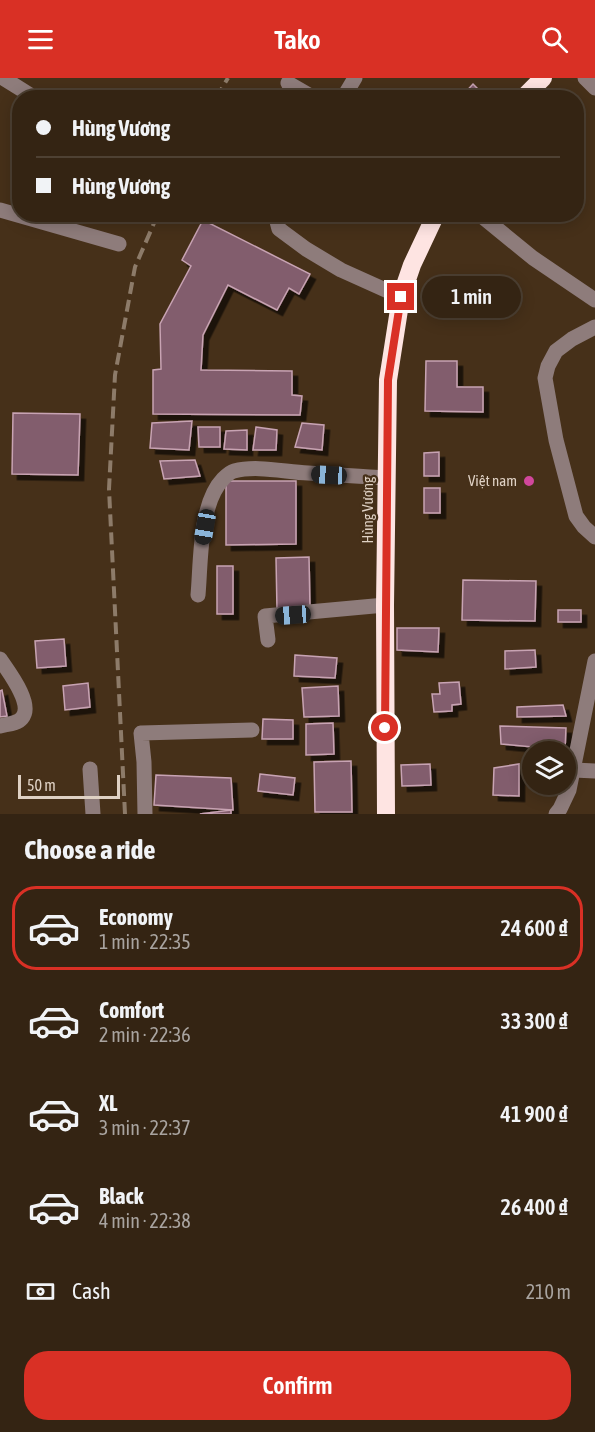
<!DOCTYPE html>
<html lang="en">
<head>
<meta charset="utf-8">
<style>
  body { margin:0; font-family:"Asap Condensed",sans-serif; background:#3c2c1c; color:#f1f3f6; height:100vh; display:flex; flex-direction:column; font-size:22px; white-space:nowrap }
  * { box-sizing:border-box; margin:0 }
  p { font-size:20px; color:#a9a4a0 }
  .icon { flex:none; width:33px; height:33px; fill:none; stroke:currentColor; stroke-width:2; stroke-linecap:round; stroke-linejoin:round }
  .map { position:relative; height:736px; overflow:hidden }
  .panel { display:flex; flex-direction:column; background:#342413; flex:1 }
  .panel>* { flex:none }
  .hud { position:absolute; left:12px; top:12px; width:572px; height:132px; border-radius:24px; box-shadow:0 3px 15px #0003,0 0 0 2px #4e4133; display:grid; align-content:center; height:132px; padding:0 24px; background:#342413 }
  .tools { position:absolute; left:522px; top:663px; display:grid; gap:12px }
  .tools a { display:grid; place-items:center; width:54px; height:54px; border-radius:50%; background:#342413; box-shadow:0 3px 15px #0003,0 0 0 2px #4e4133; font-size:30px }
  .scale { position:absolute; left:18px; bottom:15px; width:102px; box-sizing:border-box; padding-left:6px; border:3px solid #dfd1c4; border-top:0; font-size:16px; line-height:21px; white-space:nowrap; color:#dfd1c4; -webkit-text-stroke:4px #463019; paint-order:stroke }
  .end { position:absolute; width:27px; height:27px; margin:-14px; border:8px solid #d93025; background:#fff; box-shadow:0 0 0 3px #fff }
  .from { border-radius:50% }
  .bubble { position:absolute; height:42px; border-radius:21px; background:#342413; box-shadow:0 3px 15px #0003,0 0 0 2px #4e4133; font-size:20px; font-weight:600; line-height:42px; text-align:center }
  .car { position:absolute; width:18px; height:36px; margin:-18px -9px; border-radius:8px; box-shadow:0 0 4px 2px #0007; background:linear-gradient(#222 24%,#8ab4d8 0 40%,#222 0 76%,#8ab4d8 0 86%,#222 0) }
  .hud b { display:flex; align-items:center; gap:21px; height:57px; font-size:22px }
  .hud b+b { border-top:2px solid #4e4133 }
  .hud i { width:15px; height:15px; background:#f1f3f6 }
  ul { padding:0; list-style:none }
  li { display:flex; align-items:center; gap:18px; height:84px; margin:0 12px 9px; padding:0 12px; border:3px solid transparent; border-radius:24px }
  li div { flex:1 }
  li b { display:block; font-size:22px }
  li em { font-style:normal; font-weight:600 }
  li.current { border-color:#d93025 }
  li>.icon { width:54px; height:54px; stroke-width:1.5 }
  h2 { padding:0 24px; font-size:27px; line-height:72px }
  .pay { display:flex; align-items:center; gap:15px; height:66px; padding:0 24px; font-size:22px }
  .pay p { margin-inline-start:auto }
  .primary-button { display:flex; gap:12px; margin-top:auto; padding:12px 24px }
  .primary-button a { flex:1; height:69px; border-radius:24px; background:#d93025; color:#fff; font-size:24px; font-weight:600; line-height:69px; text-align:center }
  header { display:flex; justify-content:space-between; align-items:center; height:78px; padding:0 24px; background:#d93025; color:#fff; font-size:27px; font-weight:600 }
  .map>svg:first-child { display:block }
  .building { fill:#825d6d; stroke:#c8a3b3; stroke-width:1.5; filter:url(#shadow) }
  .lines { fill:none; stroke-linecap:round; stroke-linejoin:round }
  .minor { stroke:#8e7c7b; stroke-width:15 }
  .highway { stroke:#fee4e2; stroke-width:18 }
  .rail { stroke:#8d7b69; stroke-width:4; stroke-dasharray:12 6; stroke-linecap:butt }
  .route { stroke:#d93025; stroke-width:8 }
  .hotel-dot { fill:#d1479c; stroke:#463019; stroke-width:2 }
  .labels { text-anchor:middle; stroke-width:4.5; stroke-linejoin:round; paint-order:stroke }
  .poi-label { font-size:15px; fill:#dfd1c4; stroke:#463019; text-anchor:end }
  .street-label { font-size:15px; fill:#dfd1c4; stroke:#463019 }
</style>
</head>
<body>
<header><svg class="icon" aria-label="menu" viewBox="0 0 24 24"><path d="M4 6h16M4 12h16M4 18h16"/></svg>Tako<svg class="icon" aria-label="search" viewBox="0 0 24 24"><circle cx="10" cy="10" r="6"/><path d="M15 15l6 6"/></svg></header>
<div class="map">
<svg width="595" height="736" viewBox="0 0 595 736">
  <defs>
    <filter id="shadow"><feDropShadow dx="5.5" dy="5.5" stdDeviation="0" flood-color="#0009"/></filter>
  </defs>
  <rect width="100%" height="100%" fill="#463019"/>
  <g class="building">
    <path d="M473,6l7,7 -6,7h-14z"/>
    <path d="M355,11l17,9h-22z"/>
    <path d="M276,12l14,8h-18z"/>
    <path d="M203,142l107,54 -11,20 -10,-6 -12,22 -49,-25 -25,50 -2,35 91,1v24l10,1 -2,19 -147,-1v-44l8,-1 -1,-45 31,-58 -9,-6z"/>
    <path d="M426,283h31v26h26v25l-58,-1z"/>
    <path d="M13,335l67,1 -2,61 -66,-1z"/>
    <path d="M192,343l-3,29 -39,-2 2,-25z"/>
    <path d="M302,345l22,2 -2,25 -27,-3z"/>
    <path d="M198,349h22v20h-21z"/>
    <path d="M256,349l21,3 -1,20h-23z"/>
    <path d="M247,352v20l-23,-1 2,-18z"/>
    <path d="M439,374v24h-15v-23z"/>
    <path d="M195,382l5,16 -36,3 -4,-18z"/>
    <path d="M226,403h70v63l-70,1z"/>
    <rect x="424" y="410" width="16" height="25"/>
    <path d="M309,479l1,52 -33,1 -1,-52z"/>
    <rect x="217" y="488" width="16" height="48"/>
    <path d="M463,502l73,1 -1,40 -73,-1z"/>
    <rect x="558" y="532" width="23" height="12"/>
    <path d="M397,550h42l-1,24 -41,-2z"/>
    <path d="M64,561l2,27 -29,2 -2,-27z"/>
    <path d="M535,572l1,17 -31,2v-18z"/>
    <path d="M295,577l42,3 -2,20 -41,-2z"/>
    <path d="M459,604l2,22 -9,1v6l-18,1 -2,-18h8l-1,-11z"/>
    <path d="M88,605l2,24 -25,3 -2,-24z"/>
    <path d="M338,608l1,30 -35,1 -2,-29z"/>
    <path d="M2,612l5,26 -7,1v-26z"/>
    <path d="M563,627l3,11 -49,1v-10z"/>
    <path d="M263,641l30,1v19h-31z"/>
    <path d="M333,645l1,31 -28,1v-31z"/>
    <path d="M500,648l66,2 -1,22 -64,-6z"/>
    <path d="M351,683l1,51h-37l-1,-50z"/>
    <path d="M430,686l1,21 -29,1 -1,-21z"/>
    <path d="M519,686v32l-26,-1 1,-27z"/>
    <path d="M260,696l35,4 -2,17 -35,-4z"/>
    <path d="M156,697l75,3 2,32 -79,-5z"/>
    <path d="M231,732v4h-31z"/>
  </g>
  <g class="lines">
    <g class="minor">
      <path d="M3,0l32,20"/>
      <path d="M585,0l10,10"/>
      <path d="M288,5l26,15"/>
      <path d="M343,20l12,-20"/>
      <path d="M0,132l119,34"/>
      <path d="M275,136l4,15 27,20 35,21 60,27"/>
      <path d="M479,136l54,44 62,42"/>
      <path d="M595,249l-23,12 -16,12 -8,15 -3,12 11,62 20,76 8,11 11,10"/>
      <path d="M198,517c3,-33 1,-91 25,-116 3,-3 7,-7 11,-8 23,-6 51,1 74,2 26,2 52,3 78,5"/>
      <path d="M268,562l-3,-24 120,-11"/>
      <path d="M0,581c8,12 34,45 22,59 -5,6 -15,6 -22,8"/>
      <path d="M90,691l3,45"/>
      <path d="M574,692l21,1"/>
      <path d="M145,736l-1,-52 -3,-29 111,-3"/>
      <path d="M556,736l4,-5 9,-19 26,-129"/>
    </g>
    <g class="highway">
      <path d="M523,20l20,-20"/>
      <path d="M386,736l-1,-209 3,-225 13,-83 11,-32 24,-51"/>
    </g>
    <g class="rail">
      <path d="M216,20l12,-20"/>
      <path d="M125,736l-16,-325 6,-114 20,-108 23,-53"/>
    </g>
  </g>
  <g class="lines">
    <path class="route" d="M385,650l3,-348 13,-83"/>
  </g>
  <circle class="hotel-dot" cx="529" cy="403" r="6"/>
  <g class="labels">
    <g class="poi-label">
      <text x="517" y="408">Việt nam</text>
    </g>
    <g class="street-label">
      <text transform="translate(368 432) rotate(-90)" y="5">Hùng Vương</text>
    </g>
  </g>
</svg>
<div class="tools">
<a><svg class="icon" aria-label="layers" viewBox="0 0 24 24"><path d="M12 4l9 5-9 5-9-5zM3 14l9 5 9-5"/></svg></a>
</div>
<div class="scale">50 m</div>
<i class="end from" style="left:385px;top:650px"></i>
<i class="end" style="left:401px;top:219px"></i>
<div class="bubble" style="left:422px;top:198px;width:99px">1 min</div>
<i class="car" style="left:329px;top:397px;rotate:273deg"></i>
<i class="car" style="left:205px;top:449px;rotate:190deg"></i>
<i class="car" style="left:293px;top:537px;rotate:266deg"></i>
<div class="hud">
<b><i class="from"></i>Hùng Vương</b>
<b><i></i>Hùng Vương</b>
</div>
</div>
<section class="panel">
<h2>Choose a ride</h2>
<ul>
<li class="current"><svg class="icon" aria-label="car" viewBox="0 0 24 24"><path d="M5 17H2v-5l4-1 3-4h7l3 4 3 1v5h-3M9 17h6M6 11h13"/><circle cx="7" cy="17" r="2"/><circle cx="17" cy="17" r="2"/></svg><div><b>Economy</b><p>1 min · 22:35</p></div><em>24 600 ₫</em></li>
<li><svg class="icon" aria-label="car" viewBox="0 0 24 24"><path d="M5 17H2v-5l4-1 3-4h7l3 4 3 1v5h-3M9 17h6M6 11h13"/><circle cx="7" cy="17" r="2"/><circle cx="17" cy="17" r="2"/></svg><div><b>Comfort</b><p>2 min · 22:36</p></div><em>33 300 ₫</em></li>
<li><svg class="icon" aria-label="car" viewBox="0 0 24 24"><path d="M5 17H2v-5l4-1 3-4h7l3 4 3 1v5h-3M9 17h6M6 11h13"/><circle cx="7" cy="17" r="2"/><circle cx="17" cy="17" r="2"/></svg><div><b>XL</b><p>3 min · 22:37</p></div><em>41 900 ₫</em></li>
<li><svg class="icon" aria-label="car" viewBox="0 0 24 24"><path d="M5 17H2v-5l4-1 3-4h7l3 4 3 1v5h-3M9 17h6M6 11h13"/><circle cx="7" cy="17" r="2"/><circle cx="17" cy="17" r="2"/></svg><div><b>Black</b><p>4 min · 22:38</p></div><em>26 400 ₫</em></li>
</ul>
<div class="pay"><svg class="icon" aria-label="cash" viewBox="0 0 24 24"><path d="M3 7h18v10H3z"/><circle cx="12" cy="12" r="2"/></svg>Cash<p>210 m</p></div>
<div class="primary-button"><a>Confirm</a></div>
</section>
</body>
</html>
